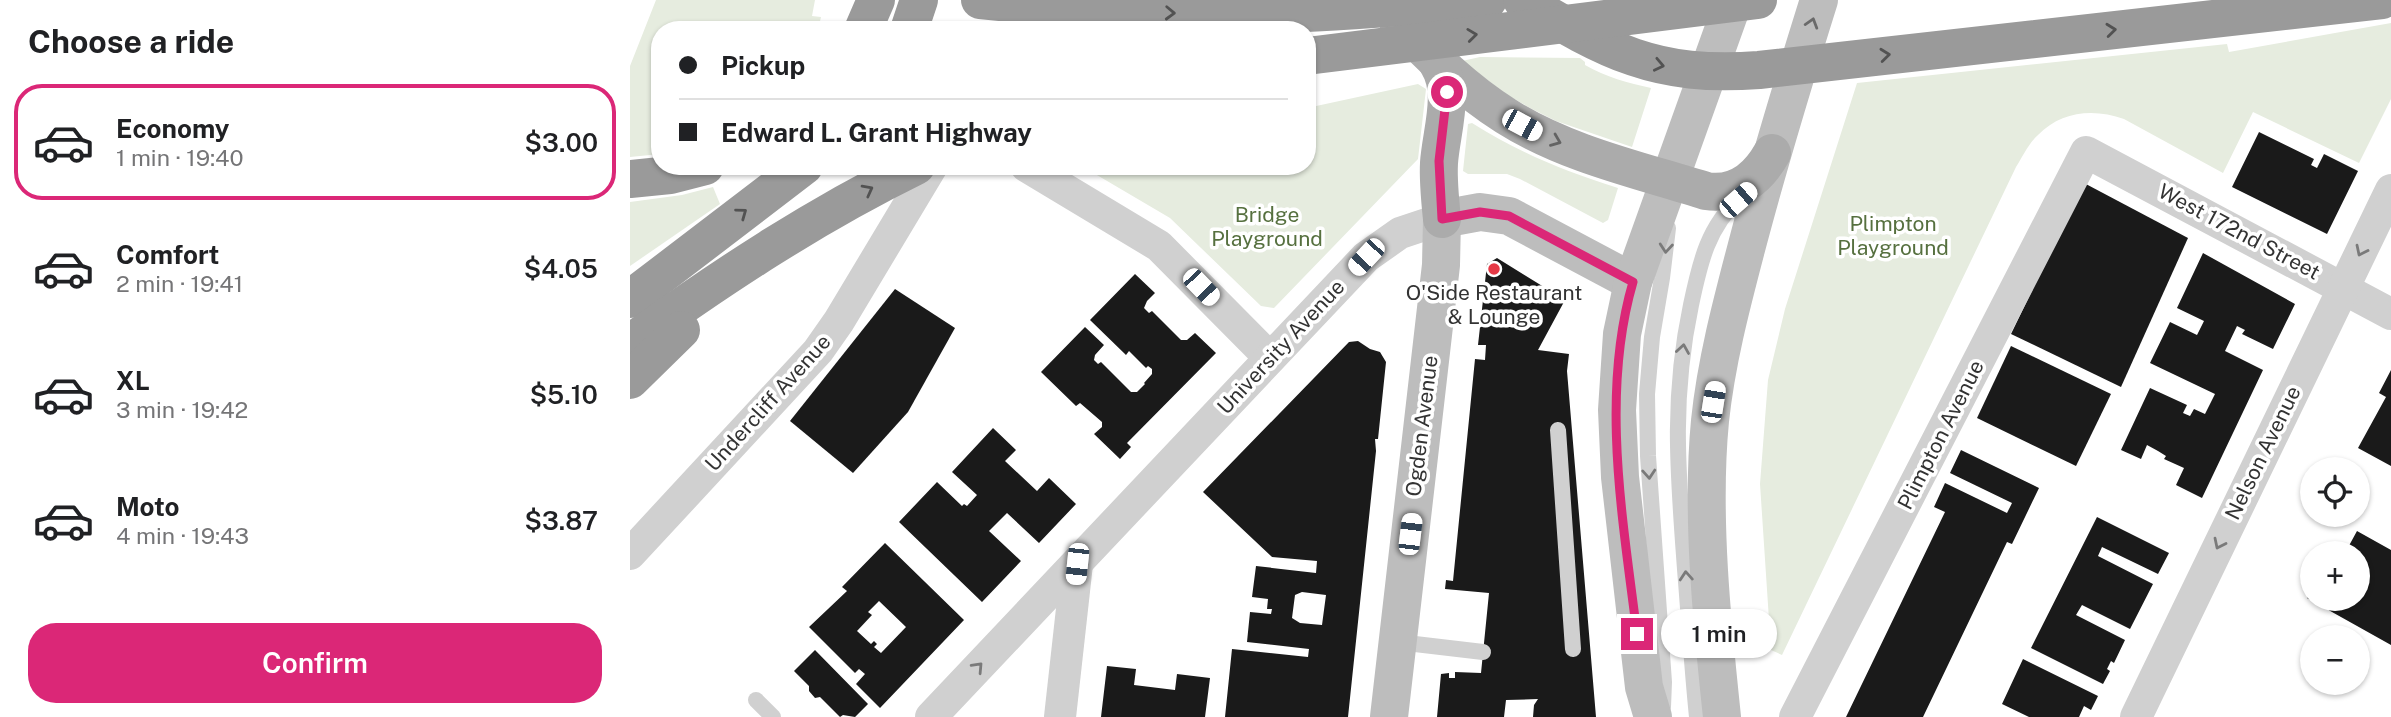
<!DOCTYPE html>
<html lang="en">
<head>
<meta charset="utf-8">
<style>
  body { margin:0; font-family:"Public Sans",sans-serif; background:#f2f2f2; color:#202124; height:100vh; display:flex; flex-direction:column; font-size:26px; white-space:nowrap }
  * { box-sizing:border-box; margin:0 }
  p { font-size:23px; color:#757577 }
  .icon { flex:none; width:38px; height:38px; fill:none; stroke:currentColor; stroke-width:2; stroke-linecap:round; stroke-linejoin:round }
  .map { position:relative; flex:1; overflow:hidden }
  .panel { display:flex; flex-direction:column; background:#fff; width:630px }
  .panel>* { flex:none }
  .banner { position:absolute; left:21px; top:21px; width:665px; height:154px; border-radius:28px; box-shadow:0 2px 5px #0004; display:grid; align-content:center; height:154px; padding:0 28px; background:#fff }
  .controls { position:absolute; left:1670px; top:457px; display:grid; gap:14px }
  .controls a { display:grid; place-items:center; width:70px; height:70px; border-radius:50%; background:#fff; box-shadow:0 2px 5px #0004; font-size:35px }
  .end { position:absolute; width:32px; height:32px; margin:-16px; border:9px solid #db2777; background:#fff; box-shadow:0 0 0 4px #fff }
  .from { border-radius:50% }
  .bubble { position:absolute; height:49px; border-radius:24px; background:#fff; box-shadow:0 2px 5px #0004; font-size:23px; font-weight:600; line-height:49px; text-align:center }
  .car { position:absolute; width:21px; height:42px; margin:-21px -10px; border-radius:9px; box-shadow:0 0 5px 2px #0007; background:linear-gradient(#fff 24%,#345 0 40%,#fff 0 76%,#345 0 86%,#fff 0) }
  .banner b { display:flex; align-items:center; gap:24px; height:66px; font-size:26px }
  .banner b+b { border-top:2px solid #e0e0e0 }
  .banner i { width:18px; height:18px; background:#202124 }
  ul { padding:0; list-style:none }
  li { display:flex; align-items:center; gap:21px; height:116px; margin:0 14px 10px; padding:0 14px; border:4px solid transparent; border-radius:28px }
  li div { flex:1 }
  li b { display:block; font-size:26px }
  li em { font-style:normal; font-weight:600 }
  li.on { border-color:#db2777 }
  li>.icon { width:63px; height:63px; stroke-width:1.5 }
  h2 { padding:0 28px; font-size:32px; line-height:84px }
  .button { display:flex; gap:14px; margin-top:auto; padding:14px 28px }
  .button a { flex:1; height:80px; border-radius:28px; background:#db2777; color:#fff; font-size:28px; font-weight:600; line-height:80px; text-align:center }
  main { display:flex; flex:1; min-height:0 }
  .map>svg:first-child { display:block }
  .green { fill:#e6ecdf }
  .building { fill:#1a1a1a; fill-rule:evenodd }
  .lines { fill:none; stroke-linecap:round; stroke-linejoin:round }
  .lane { stroke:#d0d0d0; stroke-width:16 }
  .street { stroke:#d0d0d0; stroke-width:32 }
  .secondary { stroke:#bdbdbd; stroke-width:38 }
  .primary { stroke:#ababab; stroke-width:38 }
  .highway { stroke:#9a9a9a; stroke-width:38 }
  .oneway { stroke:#525252 }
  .oneway2 { stroke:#6a6a6a }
  .oneway3 { stroke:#636363 }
  .oneway4 { stroke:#7a7a7a }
  .route { stroke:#db2777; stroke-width:9 }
  .poi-dot { fill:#e63946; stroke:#fff; stroke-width:2.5 }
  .labels { text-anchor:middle; stroke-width:7; stroke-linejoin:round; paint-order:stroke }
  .park-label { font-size:21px; fill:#56703f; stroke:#fff }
  .street-label { font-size:21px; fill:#333; stroke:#fff }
  .poi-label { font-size:21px; fill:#333; stroke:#fff }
</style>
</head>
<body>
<main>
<section class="panel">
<h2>Choose a ride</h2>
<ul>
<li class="on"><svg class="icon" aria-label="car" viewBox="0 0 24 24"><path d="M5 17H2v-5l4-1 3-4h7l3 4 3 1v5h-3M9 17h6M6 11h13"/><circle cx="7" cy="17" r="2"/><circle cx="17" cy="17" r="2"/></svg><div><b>Economy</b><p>1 min · 19:40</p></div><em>$3.00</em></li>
<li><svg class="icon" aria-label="car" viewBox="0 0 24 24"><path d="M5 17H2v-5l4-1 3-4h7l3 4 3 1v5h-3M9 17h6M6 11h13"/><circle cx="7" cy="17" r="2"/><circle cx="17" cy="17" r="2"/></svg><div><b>Comfort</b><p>2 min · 19:41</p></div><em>$4.05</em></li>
<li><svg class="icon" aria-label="car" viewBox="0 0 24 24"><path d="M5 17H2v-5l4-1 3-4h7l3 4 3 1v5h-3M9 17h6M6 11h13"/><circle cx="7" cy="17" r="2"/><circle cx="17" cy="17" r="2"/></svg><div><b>XL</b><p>3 min · 19:42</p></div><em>$5.10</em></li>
<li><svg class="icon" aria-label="car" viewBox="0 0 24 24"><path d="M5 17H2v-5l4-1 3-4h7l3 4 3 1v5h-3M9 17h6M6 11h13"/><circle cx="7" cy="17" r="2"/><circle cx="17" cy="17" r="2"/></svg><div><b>Moto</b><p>4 min · 19:43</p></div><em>$3.87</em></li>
</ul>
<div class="button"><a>Confirm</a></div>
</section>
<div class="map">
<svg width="1761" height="717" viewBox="0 0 1761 717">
  <rect width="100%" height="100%" fill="#fff"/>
  <g class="green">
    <path d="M26,0h159l-3,16 9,1 -3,13h-158v124l-30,3v-91z"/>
    <path d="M1761,23v76l-32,64 -106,-51 -30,61 -99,-54c-30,-11 -63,-8 -86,16 -9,8 -15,21 -22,32l-234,488 -11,-5 -11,-166 8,-104 17,-71 72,-226 370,-39 2,8z"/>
    <path d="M850,57l100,1 5,4v3c21,12 43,18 66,23l-19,59 -76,-26 -24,-12 -23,-13 -47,-35z"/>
    <path d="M788,84l8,5 -8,70 -144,149 -13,-2 -91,-88 -85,-50 222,-2v-58z"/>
    <path d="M842,123c50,31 90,47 146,65l-10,32 -5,3 -83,-44 -13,-5h-39l-5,-3 5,-47z"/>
    <path d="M83,187l7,17 -90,62v-64l52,-7z"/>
  </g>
  <g class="building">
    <path d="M1629,132l55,27 -3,6 6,3 7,-14 34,17 -31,63 -95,-47z"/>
    <path d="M1454,183l104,55 -67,149 -110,-53z"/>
    <path d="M1573,253l92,51 -22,45 -31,-15 3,-4 -8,-4 -12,25 38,19 -61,128 -26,-13 8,-17 -20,-9 2,-3 -8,-5 -11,-6 -6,14 -20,-9 29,-62 37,17 -4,8 7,3 4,-7 11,5 10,-20 -65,-31 20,-41 27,13 7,-14 -27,-13z"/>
    <path d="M867,258l68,42 -27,50 31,4 -2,17 29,346h-63l1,-12 4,-6 -32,1 -2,17h-67l4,-43 8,-1v5h6v-6l26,1 8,-80 -44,-4 1,-9 7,1 22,-222 10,1 1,-15h-8l9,-81z"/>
    <path d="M505,274l20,19 -8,8 -3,7 5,5 3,-2 29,29h6l8,-7 21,20 -89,90 4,4 -11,12 -26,-25 8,-7v-5l-22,-19 -4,3 -35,-34 44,-45 19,18 -9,10 -1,5 4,4 3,-2 30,30h6l8,-8 -1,-1 8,-9v-5l-4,-3 -2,2 -17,-17 -3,4 -36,-35z"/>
    <path d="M265,289l60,39 -47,84 -55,61 -63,-52z"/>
    <path d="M728,341l12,8 10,3 6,10 -8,77h-3l1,12 -28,266h-123l7,-68 76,8 1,-8 -62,-7 3,-30 21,2 1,-5h-5l1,-10 -16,-2 4,-31 60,7 1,-12 -45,-4 -69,-65 146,-150zM672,592l24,3 -4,30 -22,-2 -8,-5 3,-23z"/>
    <path d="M1381,346l100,48 -35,72 -99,-48z"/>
    <path d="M1761,370v96l-33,-18 28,-51 -7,-4z"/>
    <path d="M363,428l23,22 -11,11 32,30 12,-13 27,26 -37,39 -32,-30 -18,18 32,30 -39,41 -83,-80 38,-40 25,24 2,-2 3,2 10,-11 -25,-23z"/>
    <path d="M1331,450l78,38 -27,56 -5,-2 -84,175h-77l99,-205 -11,-5 11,-24 62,30 5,-10 -62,-30z"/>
    <path d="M1467,517l72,36 -11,21 -56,-27 -4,9 55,28 -23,45 -48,-24 -6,10 49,25 -11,23 -3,-2 -4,8 3,2 -7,13 -72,-36z"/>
    <path d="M1727,531l34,19v95l-84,-47 5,-4v4h45v-45h-12z"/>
    <path d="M255,543l79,77 -84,88 -24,-24 9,-10 -6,-5 -4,4 -46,-46 38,-36 -5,-4zM249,601l27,26 -25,26 -7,-6 3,-3 -3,-3 -3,3 -14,-13 15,-16 -4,-3z"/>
    <path d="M185,650l53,54 -13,13 -12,-2 -3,2 -20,-20 -5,1 -6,-7v-5l-15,-15z"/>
    <path d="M1393,659l75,37 -7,14 -7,-4 -5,11h-50l-27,-13z"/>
    <path d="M477,666l29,3 -2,16 41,5 2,-16 33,4 -5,39h-104z"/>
  </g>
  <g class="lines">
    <g class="lane">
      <path d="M928,430l15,219"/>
      <path d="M768,642l85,10"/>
      <path d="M126,700l17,17"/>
      <path d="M1033,707l1,-25 -16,-226 -1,-62 5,-57 10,-59 6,-50"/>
      <path d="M1067,717c-5,-49 -8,-99 -12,-148 -7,-95 -14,-170 6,-264 9,-43 17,-79 50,-108"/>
    </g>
    <g class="street">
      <path d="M384,30l17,-30"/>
      <path d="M396,166l133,80 111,112"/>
      <path d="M0,554l188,-203 21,-30 93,-155"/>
      <path d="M301,717l435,-460 34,-24 42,-14"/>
      <path d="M430,717l17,-153"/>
      <path d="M1165,717l291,-565 305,162"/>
      <path d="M1506,717l255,-527"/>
    </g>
    <g class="secondary">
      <path d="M759,717l52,-452 1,-46 38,-7 29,4 124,66"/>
      <path d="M1023,717l-9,-30 -24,-210 -3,-67 5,-76 11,-52 101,-282"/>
      <path d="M1092,717c-10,-94 -21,-203 -12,-296 6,-58 21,-115 36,-172 22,-84 47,-166 73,-249"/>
    </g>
    <g class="primary">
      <path d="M768,22c33,35 67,68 108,94 60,38 133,54 200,75 30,5 52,-13 66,-38"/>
      <path d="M808,64c18,28 3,68 1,99 -1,18 1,37 3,56"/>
    </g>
    <g class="highway">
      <path d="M350,0c96,9 194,17 291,14 73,-1 145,-9 217,-14"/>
      <path d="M892,0c86,51 133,78 237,70l623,-70"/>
      <path d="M233,30l13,-30"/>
      <path d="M279,30l10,-30"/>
      <path d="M677,56l451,-56"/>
      <path d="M0,179l40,-4 35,-9"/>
      <path d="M0,299l174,-133"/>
      <path d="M0,343c92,-66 184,-127 286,-177"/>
      <path d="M0,380l51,-50"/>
    </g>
  </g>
  <defs><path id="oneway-chevron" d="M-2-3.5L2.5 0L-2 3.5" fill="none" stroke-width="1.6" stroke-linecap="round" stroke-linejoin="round" transform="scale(1.75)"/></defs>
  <g class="oneway">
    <use href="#oneway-chevron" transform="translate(540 13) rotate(2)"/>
    <use href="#oneway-chevron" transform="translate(1481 30) rotate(-6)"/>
    <use href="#oneway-chevron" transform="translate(842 35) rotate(-7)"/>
    <use href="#oneway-chevron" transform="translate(1255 55) rotate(-6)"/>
    <use href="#oneway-chevron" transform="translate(1029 65) rotate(12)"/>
    <use href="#oneway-chevron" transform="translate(238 190) rotate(-28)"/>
    <use href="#oneway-chevron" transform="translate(112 213) rotate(-36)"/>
  </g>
  <use class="oneway2" href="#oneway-chevron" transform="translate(1182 23) rotate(-73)"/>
  <use class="oneway3" href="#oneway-chevron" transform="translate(926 141) rotate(22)"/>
  <g class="oneway4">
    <use href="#oneway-chevron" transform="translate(1036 248) rotate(95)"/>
    <use href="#oneway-chevron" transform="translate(1731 251) rotate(116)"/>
    <use href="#oneway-chevron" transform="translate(1053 349) rotate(-81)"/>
    <use href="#oneway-chevron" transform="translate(1019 474) rotate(86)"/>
    <use href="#oneway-chevron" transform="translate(1589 544) rotate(116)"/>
    <use href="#oneway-chevron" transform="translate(1056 576) rotate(-94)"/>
    <use href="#oneway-chevron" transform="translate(348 667) rotate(-47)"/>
  </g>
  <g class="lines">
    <path class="route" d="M817,92l-8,69 3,58 38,-7 29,4 124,66c-33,113 -10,238 4,352"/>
  </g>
  <circle class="poi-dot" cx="864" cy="269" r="7"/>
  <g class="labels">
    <g class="park-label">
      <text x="637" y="222">Bridge<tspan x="637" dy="24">Playground</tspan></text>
      <text x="1263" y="231">Plimpton<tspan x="1263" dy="24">Playground</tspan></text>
    </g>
    <g class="street-label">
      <text transform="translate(1609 232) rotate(28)" y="7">West 172nd Street</text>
      <text transform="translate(651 347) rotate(-47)" y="7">University Avenue</text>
      <text transform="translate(138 403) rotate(-48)" y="7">Undercliff Avenue</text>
      <text transform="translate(792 426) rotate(-83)" y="7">Ogden Avenue</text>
      <text transform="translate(1311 435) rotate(-63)" y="7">Plimpton Avenue</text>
      <text transform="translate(1633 453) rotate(-64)" y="7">Nelson Avenue</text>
    </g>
    <g class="poi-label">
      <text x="864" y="300">O'Side Restaurant<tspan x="864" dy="24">&amp; Lounge</tspan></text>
    </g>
  </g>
</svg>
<div class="controls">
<a><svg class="icon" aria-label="locate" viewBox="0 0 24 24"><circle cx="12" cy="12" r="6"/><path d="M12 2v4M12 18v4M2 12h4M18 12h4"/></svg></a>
<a>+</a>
<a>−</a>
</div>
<i class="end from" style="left:817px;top:92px"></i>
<i class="end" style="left:1007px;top:634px"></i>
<div class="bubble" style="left:1031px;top:609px;width:116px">1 min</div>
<i class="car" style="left:892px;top:125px;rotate:118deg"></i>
<i class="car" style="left:1108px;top:200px;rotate:49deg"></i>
<i class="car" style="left:736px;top:257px;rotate:223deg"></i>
<i class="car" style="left:571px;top:287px;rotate:136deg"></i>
<i class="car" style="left:1083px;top:402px;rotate:9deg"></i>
<i class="car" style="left:780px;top:534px;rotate:7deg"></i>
<i class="car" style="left:447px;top:564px;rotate:186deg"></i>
<div class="banner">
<b><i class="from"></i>Pickup</b>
<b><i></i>Edward L. Grant Highway</b>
</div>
</div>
</main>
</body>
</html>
